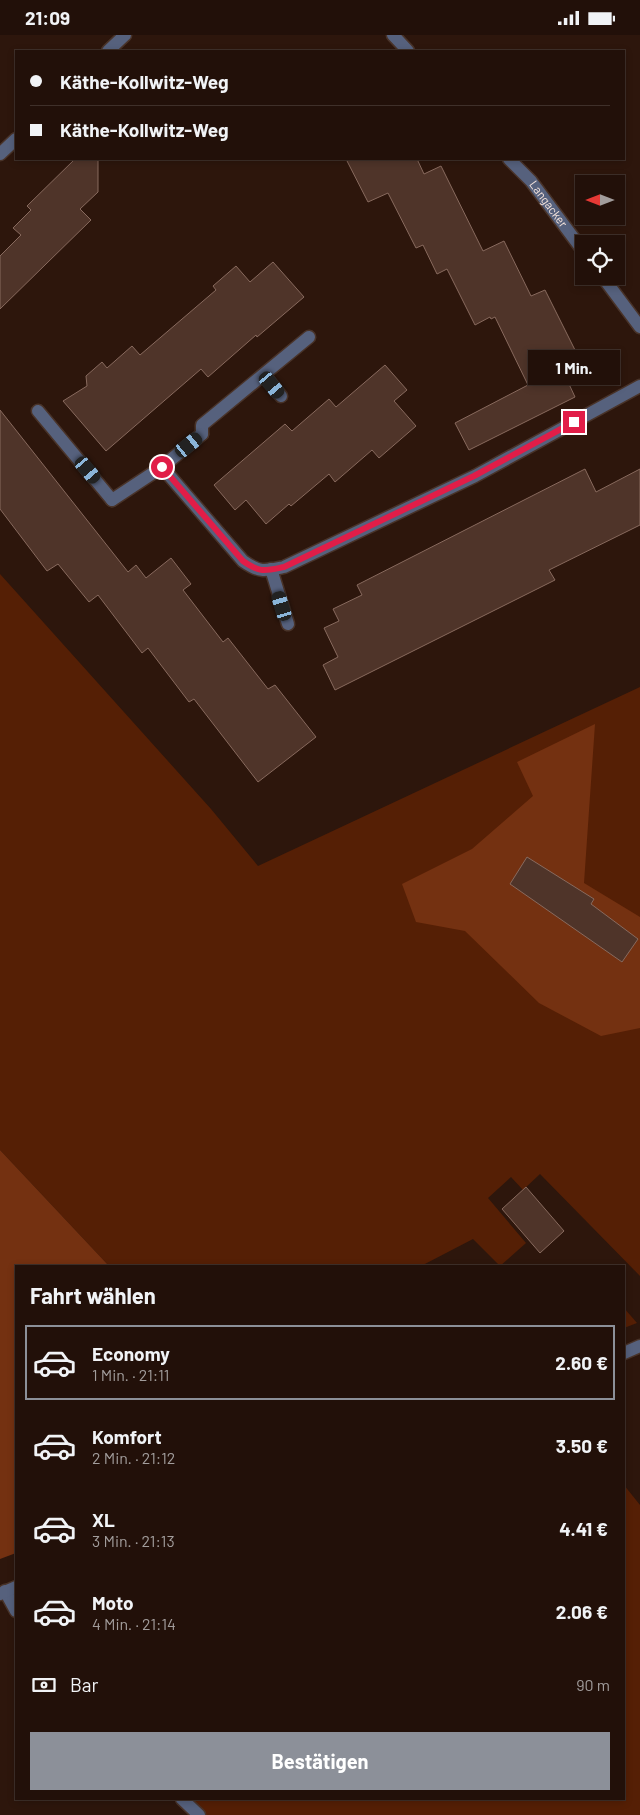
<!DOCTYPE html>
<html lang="de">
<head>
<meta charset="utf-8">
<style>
  body { margin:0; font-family:Barlow,sans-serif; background:#2a1912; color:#f1f3f6; height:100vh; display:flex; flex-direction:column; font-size:19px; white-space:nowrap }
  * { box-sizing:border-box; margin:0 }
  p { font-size:16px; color:#a29d9c }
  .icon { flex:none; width:28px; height:28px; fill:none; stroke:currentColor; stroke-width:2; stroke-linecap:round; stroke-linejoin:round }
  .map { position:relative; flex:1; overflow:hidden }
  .sheet { position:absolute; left:15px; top:1230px; width:610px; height:535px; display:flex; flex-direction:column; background:#221009; border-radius:0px; box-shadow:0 2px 8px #0003,0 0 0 1px #3f302a }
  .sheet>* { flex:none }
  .banner { position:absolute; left:15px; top:15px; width:610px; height:110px; border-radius:0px; box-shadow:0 2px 8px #0003,0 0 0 1px #3f302a; display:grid; align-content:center; height:110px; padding:0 15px; background:#221009 }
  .needle { width:32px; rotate:270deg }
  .buttons { position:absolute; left:575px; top:140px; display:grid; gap:10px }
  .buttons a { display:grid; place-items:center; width:50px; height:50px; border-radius:0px; background:#221009; box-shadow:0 2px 8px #0003,0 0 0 1px #3f302a; font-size:25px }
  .end { position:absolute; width:22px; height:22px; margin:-11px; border:6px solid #e11d48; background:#fff; box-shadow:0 0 0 2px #fff }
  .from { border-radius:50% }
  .bubble { position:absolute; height:35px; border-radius:0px; background:#221009; box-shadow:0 2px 8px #0003,0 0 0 1px #3f302a; font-size:16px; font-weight:700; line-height:35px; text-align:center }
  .car { position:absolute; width:15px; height:30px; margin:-15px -8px; border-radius:6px; box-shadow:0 0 4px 1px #0007; background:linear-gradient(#222 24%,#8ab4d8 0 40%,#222 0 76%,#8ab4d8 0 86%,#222 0) }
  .banner b { display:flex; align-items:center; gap:18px; height:48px; font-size:19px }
  .banner b+b { border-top:1px solid #3f302a }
  .banner i { width:12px; height:12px; background:#f1f3f6 }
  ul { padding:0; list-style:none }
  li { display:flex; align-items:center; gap:15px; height:75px; margin:0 10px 8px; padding:0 5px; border:2px solid transparent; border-radius:0px }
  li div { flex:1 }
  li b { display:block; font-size:19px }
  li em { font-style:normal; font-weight:700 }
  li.active { border-color:#8c9099 }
  li>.icon { width:45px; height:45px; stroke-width:1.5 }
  h2 { padding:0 15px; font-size:22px; line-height:60px }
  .pay { display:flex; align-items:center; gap:12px; height:55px; padding:0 15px; font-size:19px }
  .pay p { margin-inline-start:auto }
  .button { display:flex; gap:10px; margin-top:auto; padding:10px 15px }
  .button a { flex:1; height:58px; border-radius:0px; background:#8c9099; color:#fff; font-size:20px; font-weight:700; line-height:58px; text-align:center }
  .status { display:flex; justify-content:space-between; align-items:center; height:35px; padding:0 25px; background:#221009; direction:ltr }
  .status svg { height:14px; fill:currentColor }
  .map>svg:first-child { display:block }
  .green { fill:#551f05 }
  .forest { fill:#743111 }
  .building { fill:#4f3429; stroke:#886a5e }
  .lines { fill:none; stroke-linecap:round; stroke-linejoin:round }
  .service-casing { stroke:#493329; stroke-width:15 }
  .minor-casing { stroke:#493329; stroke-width:15 }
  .service { stroke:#56617d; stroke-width:12 }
  .minor { stroke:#56617d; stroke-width:12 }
  .route { stroke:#e11d48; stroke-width:6 }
  .labels { text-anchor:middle; stroke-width:4; stroke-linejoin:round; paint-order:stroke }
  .street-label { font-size:12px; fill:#f4e3dc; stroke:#230c04 }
</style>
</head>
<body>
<div class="status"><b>21:09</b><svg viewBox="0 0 49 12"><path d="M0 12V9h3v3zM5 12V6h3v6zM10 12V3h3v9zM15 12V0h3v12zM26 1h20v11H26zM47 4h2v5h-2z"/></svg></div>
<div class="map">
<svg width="640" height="1780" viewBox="0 0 640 1780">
  <rect width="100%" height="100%" fill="#2d160c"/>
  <g class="green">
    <path d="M0,539l211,235 47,57 382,-179v589l-100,-102 -17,16 -12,-13 -23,21 38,45 -26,23 -27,-27 -52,27h-312l-109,-116z"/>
    <path d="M624,1273l13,15 -13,5z"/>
    <path d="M624,1450l16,20v310h-434l-16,-16h434z"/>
  </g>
  <g class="forest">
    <path d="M595,689l-11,159 56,34v111l-39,8 -62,-33 -74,-72 -49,-9 -14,-38 70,-35 61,-53 -16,-34z"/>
    <path d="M0,1115l109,116h-93v287l-16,6z"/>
  </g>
  <g class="building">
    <path d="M75,124h23v33l-18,17 11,11 -91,89v-53l21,-21 -8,-7 18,-18 -4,-4z"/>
    <path d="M346,124h71l7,15 17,-8 42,85 21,-10 27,55 14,-6 35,70 -18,9 13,28 -106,53 -14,-27 73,-38 -33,-68 -4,2 -1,-2 -15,8 -28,-56 -10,5 -14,-29 -7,3 -28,-55 -20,9z"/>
    <path d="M273,227l31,35 -47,40 -1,-2 -48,42 -7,-8 -95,82 -43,-50 24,-15 -1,-10 16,-14 5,6 25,-22 8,9 76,-65 -3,-4 23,-20 14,16z"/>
    <path d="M385,330l22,25 -13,11 22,25 -37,32 -7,-8 -37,32 -6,-8 -38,32 -2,-2 -23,20 -20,-24 -11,10 -21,-25 71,-61 7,7 37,-32 7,8z"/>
    <path d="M0,375l128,162 8,-7 10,13 25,-20 20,26 -8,6 40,52 5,-4 40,51 7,-4 41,52 -58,45 -64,-83 -5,3 -41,-54 -6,5 -44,-58 -9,7 -31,-38 -11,7 -47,-62z"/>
    <path d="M585,434l11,23 44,-23v56l-91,45 6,10 -220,110 -12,-25 15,-8 -14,-29 15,-7 -6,-12 29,-14 -5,-10z"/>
    <path d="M527,822l67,42 -3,5 47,35 -16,23 -112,-78z"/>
    <path d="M526,1152l38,44 -24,22 -38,-44z"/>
  </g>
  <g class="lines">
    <defs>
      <g id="service">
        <path d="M264,340l17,21"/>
        <path d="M38,376l74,89"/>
        <path d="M202,399v-9l107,-88"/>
        <path d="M5,1556l11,20"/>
        <path d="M182,1764l17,16"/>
      </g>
      <g id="minor">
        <path d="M393,0l15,16"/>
        <path d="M108,16l17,-16"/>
        <path d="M0,119l16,-15"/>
        <path id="s1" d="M509,124l22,22 53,71"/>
        <path d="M602,241l38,51"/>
        <path d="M162,432l81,94c17,12 22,10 41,6l191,-91 165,-90"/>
        <path d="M112,465l50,-33 40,-33"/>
        <path d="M271,534l17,55"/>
        <path d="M624,1318l16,-7"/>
        <path d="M0,1559l16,-7"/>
      </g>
    </defs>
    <use href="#service" class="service-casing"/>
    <use href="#minor" class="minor-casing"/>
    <use href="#service" class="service"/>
    <use href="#minor" class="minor"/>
  </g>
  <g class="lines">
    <path class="route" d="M162,432l81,94c17,12 21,10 41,6l190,-91 100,-54"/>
  </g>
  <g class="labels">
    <g class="street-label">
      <text dy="4" stroke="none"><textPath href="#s1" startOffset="60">Langacker</textPath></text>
    </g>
  </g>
</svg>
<div class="buttons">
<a><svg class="needle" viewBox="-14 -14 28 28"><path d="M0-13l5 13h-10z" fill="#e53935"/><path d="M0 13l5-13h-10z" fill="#a29d9c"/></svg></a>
<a><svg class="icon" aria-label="locate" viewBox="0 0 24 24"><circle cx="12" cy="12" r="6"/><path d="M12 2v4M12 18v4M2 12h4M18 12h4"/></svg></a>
</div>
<i class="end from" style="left:162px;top:432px"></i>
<i class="end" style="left:574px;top:387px"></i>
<div class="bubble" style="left:528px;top:315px;width:92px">1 Min.</div>
<i class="car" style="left:272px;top:350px;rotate:140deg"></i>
<i class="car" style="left:189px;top:410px;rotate:51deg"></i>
<i class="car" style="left:88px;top:435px;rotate:140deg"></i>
<i class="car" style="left:282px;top:571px;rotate:343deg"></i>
<div class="banner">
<b><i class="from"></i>Käthe-Kollwitz-Weg</b>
<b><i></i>Käthe-Kollwitz-Weg</b>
</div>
<section class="sheet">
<h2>Fahrt wählen</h2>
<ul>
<li class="active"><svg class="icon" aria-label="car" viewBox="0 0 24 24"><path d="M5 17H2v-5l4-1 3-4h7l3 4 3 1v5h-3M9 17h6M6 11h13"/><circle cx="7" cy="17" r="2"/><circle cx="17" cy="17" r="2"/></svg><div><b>Economy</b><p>1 Min. · 21:11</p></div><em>2.60 €</em></li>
<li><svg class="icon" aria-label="car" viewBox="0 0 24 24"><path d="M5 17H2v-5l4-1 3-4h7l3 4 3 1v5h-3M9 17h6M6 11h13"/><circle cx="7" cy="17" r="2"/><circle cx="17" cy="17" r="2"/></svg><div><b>Komfort</b><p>2 Min. · 21:12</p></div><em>3.50 €</em></li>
<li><svg class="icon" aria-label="car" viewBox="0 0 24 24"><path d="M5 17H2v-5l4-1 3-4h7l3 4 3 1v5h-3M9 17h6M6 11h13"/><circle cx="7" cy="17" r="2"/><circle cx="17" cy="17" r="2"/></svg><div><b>XL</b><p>3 Min. · 21:13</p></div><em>4.41 €</em></li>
<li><svg class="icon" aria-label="car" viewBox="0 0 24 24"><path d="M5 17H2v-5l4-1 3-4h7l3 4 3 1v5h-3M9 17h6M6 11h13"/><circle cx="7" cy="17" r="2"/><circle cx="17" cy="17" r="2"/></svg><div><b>Moto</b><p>4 Min. · 21:14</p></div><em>2.06 €</em></li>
</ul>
<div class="pay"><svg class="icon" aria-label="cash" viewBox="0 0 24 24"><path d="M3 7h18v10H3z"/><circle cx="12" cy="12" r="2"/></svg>Bar<p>90 m</p></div>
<div class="button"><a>Bestätigen</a></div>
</section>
</div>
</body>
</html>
